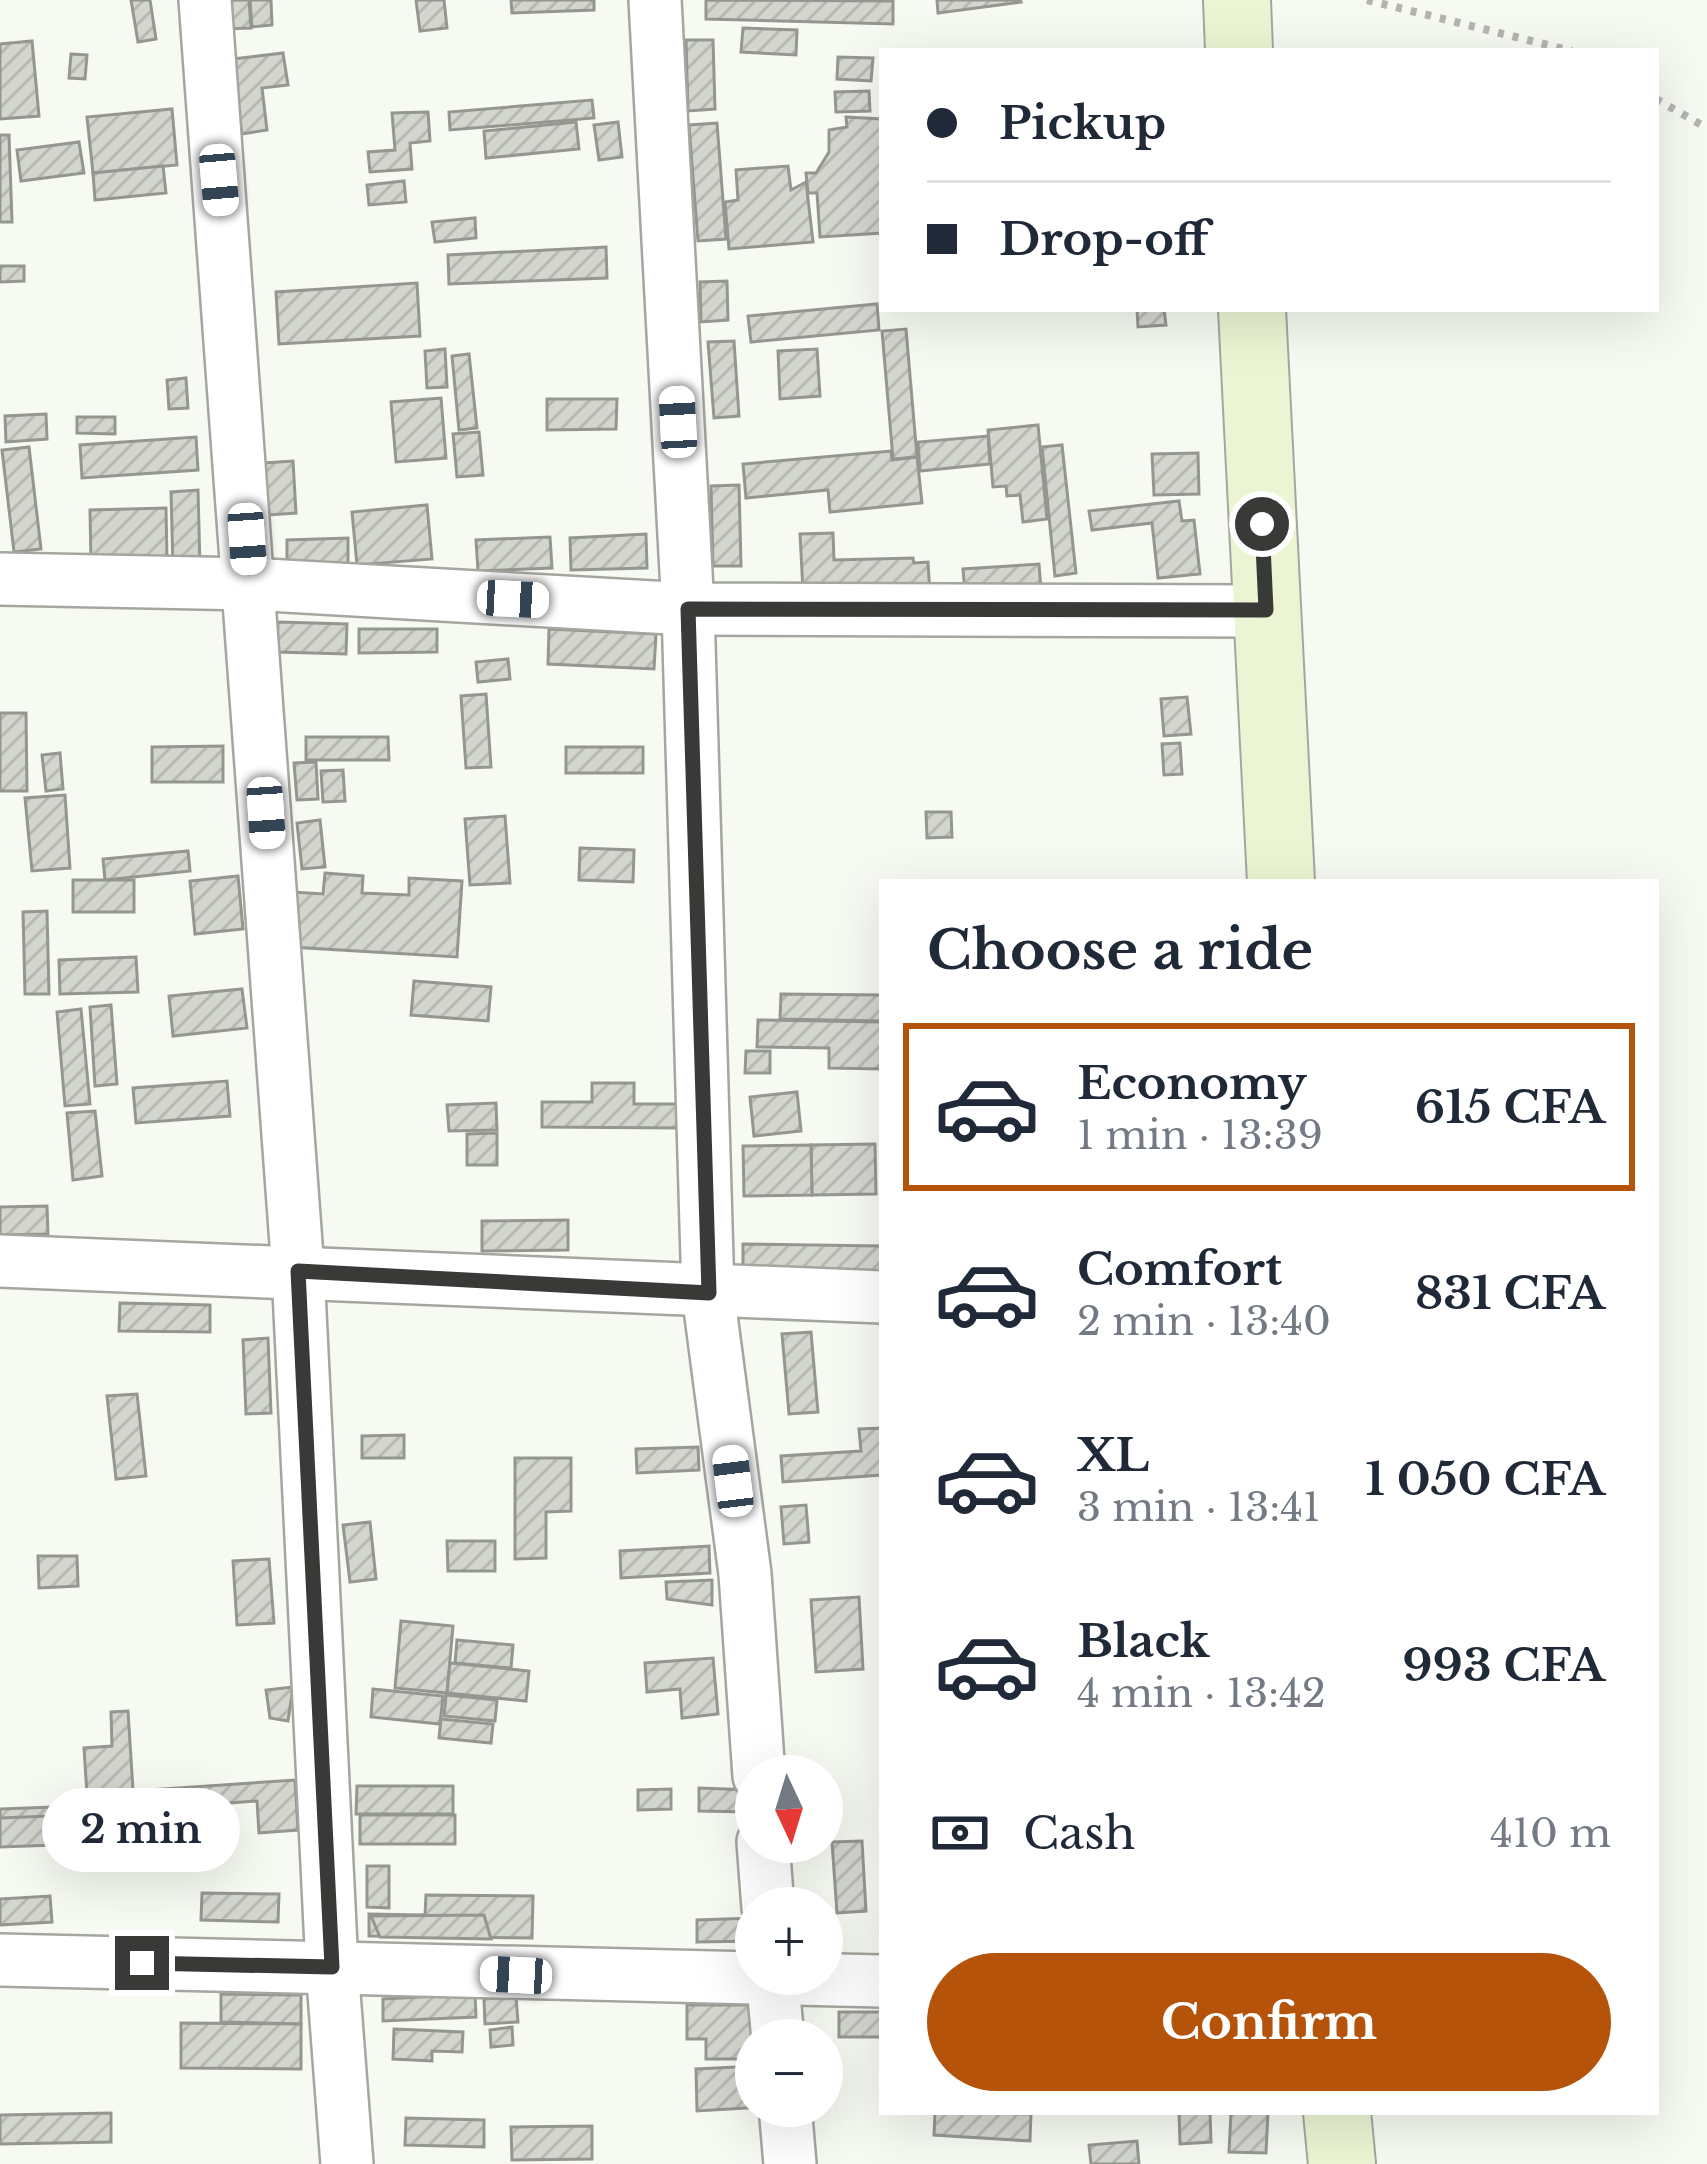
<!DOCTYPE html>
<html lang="en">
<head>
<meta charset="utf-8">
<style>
  body { margin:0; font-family:"Libre Baskerville",serif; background:#f6f6f7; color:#1f2937; height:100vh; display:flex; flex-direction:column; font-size:45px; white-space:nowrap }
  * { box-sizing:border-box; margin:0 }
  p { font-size:39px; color:#747a83 }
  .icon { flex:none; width:66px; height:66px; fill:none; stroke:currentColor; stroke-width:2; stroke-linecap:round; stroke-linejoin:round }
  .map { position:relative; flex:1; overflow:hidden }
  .details { position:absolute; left:879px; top:879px; width:780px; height:1236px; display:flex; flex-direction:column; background:#fff; border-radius:0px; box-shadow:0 12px 48px #0002 }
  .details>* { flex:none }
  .guide { position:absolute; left:879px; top:48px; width:780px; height:264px; border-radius:0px; box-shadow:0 12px 48px #0002; display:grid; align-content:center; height:264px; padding:0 48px; background:#fff }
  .needle { width:78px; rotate:176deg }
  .buttons { position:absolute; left:735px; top:1755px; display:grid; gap:24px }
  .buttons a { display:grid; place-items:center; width:108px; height:108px; border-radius:50%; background:#fff; box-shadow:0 12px 48px #0002; font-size:60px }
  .end { position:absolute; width:54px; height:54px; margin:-27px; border:15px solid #393a37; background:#fff; box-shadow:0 0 0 6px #fff }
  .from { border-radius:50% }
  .bubble { position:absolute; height:84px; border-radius:42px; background:#fff; box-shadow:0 12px 48px #0002; font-size:39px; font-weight:700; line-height:84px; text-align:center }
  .car { position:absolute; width:36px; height:72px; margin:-36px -18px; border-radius:15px; box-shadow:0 0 9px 3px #0007; background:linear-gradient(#fff 24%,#345 0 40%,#fff 0 76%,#345 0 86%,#fff 0) }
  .guide b { display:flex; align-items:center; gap:42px; height:114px; font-size:45px }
  .guide b+b { border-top:3px solid #e0e1e3 }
  .guide i { width:30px; height:30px; background:#1f2937 }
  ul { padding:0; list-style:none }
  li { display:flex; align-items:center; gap:36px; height:168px; margin:0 24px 18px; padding:0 24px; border:6px solid transparent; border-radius:0px }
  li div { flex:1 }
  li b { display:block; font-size:45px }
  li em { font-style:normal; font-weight:700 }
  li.on { border-color:#b45309 }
  li>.icon { width:108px; height:108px; stroke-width:1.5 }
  h2 { padding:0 48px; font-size:54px; line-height:144px }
  .pay { display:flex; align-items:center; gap:30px; height:132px; padding:0 48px; font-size:45px }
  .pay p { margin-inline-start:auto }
  .primary-button { display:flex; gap:24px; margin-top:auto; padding:24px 48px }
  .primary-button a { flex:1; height:138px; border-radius:72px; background:#b45309; color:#fff; font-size:48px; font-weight:700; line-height:138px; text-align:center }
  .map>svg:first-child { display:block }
  .building { fill:url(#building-hatch); stroke:#949790; stroke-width:3 }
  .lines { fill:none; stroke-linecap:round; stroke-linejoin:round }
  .street-casing { stroke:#a4a79f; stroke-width:56 }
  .secondary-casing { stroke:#a4a79f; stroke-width:70 }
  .path { stroke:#b3b5af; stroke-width:8; stroke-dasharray:6 9; stroke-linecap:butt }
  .street { stroke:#fff; stroke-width:51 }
  .secondary { stroke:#ebf5d3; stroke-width:66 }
  .route { stroke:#393a37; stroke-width:15 }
</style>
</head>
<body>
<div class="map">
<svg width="1707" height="2164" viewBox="0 0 1707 2164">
  <defs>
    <pattern id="building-hatch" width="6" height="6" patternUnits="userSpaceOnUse" patternTransform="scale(3)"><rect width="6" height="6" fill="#d3d6ce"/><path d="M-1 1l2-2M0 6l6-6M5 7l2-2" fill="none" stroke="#b6b8b2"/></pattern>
  </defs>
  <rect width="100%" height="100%" fill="#f7faf2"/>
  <g class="building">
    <path d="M131,0h19l6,39 -18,3z"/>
    <path d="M220,0h29l2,28 -29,1z"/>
    <path d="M250,0h21l1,25 -20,2z"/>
    <path d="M416,0h28l3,28 -27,3z"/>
    <path d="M511,0h83v10l-82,3z"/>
    <path d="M706,0l187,1v23l-187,-5z"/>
    <path d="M937,0h83l1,2 -83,11z"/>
    <path d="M743,28l54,2 -1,25 -55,-3z"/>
    <path d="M686,40h27l2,69 -27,2z"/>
    <path d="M32,41l7,75 -39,3v-75z"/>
    <path d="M283,53l5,32 -26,3 5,42 -25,4 -10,-75z"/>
    <path d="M71,54l16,1 -2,24 -16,-1z"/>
    <path d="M838,57l35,1 -2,23 -34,-2z"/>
    <path d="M869,91l1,20 -34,1 -1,-20z"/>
    <path d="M592,100l2,18 -144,12 -1,-18z"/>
    <path d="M172,109l5,56 -84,8 -6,-56z"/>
    <path d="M428,112l2,29 -20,2 2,26 -42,3 -2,-20 27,-2 -3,-37z"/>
    <path d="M846,117l36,2v114l-62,4 -3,-44h-9l-2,-20h10l13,-21v-22l18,-3z"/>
    <path d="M576,122l3,27 -93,9 -2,-27z"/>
    <path d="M618,122l4,35 -23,3 -5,-35z"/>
    <path d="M717,123l9,116 -28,2 -9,-116z"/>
    <path d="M0,135h9l3,87h-12z"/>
    <path d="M79,142l5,31 -63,8 -4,-31z"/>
    <path d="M163,166l3,27 -71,7 -2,-27z"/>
    <path d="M788,166l3,24 15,-8 7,60 -84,7 -4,-47 13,-2 -2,-30z"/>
    <path d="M404,181l2,21 -37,3 -2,-20z"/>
    <path d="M475,218l1,20 -41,4 -3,-20z"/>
    <path d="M606,247l1,31 -158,6 -1,-29z"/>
    <path d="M0,266h24v15l-24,1z"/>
    <path d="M727,281l1,39 -27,2 -1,-40z"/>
    <path d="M417,283l3,53 -141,8 -3,-52z"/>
    <path d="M877,304l2,26 -128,12 -3,-26z"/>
    <path d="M1137,309h27l2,16 -28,2z"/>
    <path d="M906,329l11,128 -24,2 -11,-128z"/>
    <path d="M734,341l5,75 -25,2 -6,-76z"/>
    <path d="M445,349l2,38 -20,1 -2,-37z"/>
    <path d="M817,349l3,47 -40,3 -2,-48z"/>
    <path d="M469,354l8,74 -18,2 -7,-74z"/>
    <path d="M186,378l2,30 -19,1 -2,-29z"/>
    <path d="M441,398l5,60 -50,4 -5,-60z"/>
    <path d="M547,399h70l-1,30 -69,1z"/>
    <path d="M46,414l1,25 -41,3 -1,-26z"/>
    <path d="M77,417h38v17l-38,-1z"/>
    <path d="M1038,425l9,94 -24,3 -3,-27 -13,1 -1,-10 -13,1 -5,-57z"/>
    <path d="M479,432l4,43 -26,2 -4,-43z"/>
    <path d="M988,436l2,28 -70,7 -2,-29z"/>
    <path d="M196,437l2,33 -116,8 -2,-33z"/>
    <path d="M1062,445l14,128 -21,3 -13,-129z"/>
    <path d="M29,447l12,102 -27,3 -12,-102z"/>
    <path d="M891,451l1,9 25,-3 5,46 -92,9 -2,-22 -82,8 -3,-34z"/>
    <path d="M1198,453l1,41 -45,1 -2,-41z"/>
    <path d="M293,461l3,52 -28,2 -4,-52z"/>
    <path d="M739,485l2,81h-28l-2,-80z"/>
    <path d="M198,490l2,77 -27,1 -2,-76z"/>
    <path d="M1179,501l3,20 12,-1 6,54 -42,4 -6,-55 -60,7 -3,-19z"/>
    <path d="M427,505l5,54 -75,6 -5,-53z"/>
    <path d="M166,508l1,52 -76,3 -1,-53z"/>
    <path d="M833,533l1,27 79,-2 1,5 14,-1 2,33 -127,-4 -3,-57z"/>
    <path d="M646,534l1,34 -76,2 -1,-32z"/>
    <path d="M550,537l2,31 -74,3 -2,-31z"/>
    <path d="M348,538v26l-61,1v-25z"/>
    <path d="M1039,564l2,25 -76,5 -2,-25z"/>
    <path d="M278,622l69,2 -1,30 -69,-2z"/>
    <path d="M359,629h78v23l-78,1z"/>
    <path d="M549,629l107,5 -2,35 -106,-5z"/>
    <path d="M508,659l2,20 -32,3 -2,-20z"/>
    <path d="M486,694l5,73 -25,1 -5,-72z"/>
    <path d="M1187,697l4,37 -27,2 -3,-37z"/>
    <path d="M0,713h26l1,78h-27z"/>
    <path d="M306,737h82l1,23h-83z"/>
    <path d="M1180,743l2,31 -18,1 -2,-31z"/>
    <path d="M223,746v36h-71v-35z"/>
    <rect x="566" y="747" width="77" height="26"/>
    <path d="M60,753l3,36 -17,2 -4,-36z"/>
    <path d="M316,762l2,37 -21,1 -3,-37z"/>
    <path d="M343,770l2,31 -22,1 -2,-31z"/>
    <path d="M65,795l5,73 -38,3 -7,-73z"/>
    <path d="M926,812h25l1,25 -25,1z"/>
    <path d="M505,816l5,67 -40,2 -5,-66z"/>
    <path d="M320,820l5,47 -23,2 -5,-46z"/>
    <path d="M580,848l54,2 -1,32 -54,-2z"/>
    <path d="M188,851l2,20 -85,9 -2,-21z"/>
    <path d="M325,873l38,3 -1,17 47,2v-17l53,3 -5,76 -167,-10 3,-55 30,2z"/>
    <path d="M238,876l5,53 -48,5 -5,-53z"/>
    <rect x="73" y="880" width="61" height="32"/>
    <path d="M47,911l2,83h-24l-2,-82z"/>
    <path d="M136,957l2,35 -78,2 -1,-34z"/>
    <path d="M414,981l77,6 -3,34 -77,-6z"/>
    <path d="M242,989l5,39 -74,8 -4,-40z"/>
    <path d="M781,994l101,1v26l-102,-2z"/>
    <path d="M111,1005l6,79 -22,2 -5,-79z"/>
    <path d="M81,1009l9,95 -25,2 -8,-94z"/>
    <path d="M758,1020l124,2v47l-53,-1v-20l-72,-1z"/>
    <path d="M746,1051h24v22h-25z"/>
    <path d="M227,1081l3,35 -94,7 -3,-35z"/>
    <path d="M592,1083h42v21h45v24l-137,-1v-25h50z"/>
    <path d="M797,1092l4,39 -47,5 -4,-39z"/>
    <path d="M496,1103l1,27 -48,1 -2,-26z"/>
    <path d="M95,1111l7,65 -29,4 -6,-67z"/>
    <path d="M497,1133v32h-30v-31z"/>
    <path d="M875,1144l1,50 -64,1 -1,-50z"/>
    <path d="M811,1145l1,50 -68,1 -1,-50z"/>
    <path d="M47,1206l1,28 -48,1v-28z"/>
    <path d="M568,1220v30l-86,1v-30z"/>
    <path d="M743,1244l138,2 -1,27 -137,-1z"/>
    <path d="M120,1303l90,2v27l-91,-1z"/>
    <path d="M811,1332l7,80 -29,2 -7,-80z"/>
    <path d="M268,1338l3,75 -25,1 -3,-74z"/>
    <path d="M137,1394l9,82 -30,3 -9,-83z"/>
    <path d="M882,1428v47l-99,7 -2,-26 80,-5 -2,-22z"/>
    <path d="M404,1435v23h-42v-22z"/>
    <path d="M698,1447l1,23 -62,3 -1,-24z"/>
    <path d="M515,1458h56v53l-25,1v46l-31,1z"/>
    <path d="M806,1505l3,37 -25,2 -3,-37z"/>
    <path d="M370,1522l6,57 -26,3 -7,-57z"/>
    <path d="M447,1541h48v30h-47z"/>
    <path d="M709,1546l1,27 -89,5 -1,-27z"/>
    <path d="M38,1556h39l1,30 -39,2z"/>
    <path d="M269,1559l5,64 -37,2 -4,-64z"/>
    <path d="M712,1580v25l-45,-6 -1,-17z"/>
    <path d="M859,1597l4,72 -47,3 -5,-72z"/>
    <path d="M401,1621l52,5 -6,67 -52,-5z"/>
    <path d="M457,1640l56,5 -2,23 -56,-5z"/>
    <path d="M713,1658l5,56 -36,4 -2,-29 -33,3 -2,-29z"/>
    <path d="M450,1663l79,8 -3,30 -79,-8z"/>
    <path d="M293,1687l-5,34 -18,-3 -4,-28z"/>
    <path d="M373,1689l70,7 -3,28 -69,-7z"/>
    <path d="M446,1695l51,5 -2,21 -51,-5z"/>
    <path d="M128,1711l6,95 -46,4 -4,-62 28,-2 -1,-34z"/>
    <path d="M441,1719l52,5 -2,19 -52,-5z"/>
    <path d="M295,1780l3,50 -39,3 -2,-32 -54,4 3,31 -70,4 -2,-49z"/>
    <path d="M357,1786h96v28h-97z"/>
    <path d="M699,1788l52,2 -1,22 -51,-1z"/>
    <path d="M671,1789v20l-33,1v-20z"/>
    <path d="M53,1807v30l-53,2v-30z"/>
    <rect x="360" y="1815" width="95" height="29"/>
    <path d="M49,1816l5,29 -54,2v-29z"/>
    <path d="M862,1841l4,70 -29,2 -5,-71z"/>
    <path d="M367,1866h22v42l-22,-1z"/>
    <path d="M202,1893l77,1 -1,28 -77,-2z"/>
    <path d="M426,1895l107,1 -1,42 -163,-2v-22l56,1z"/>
    <path d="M50,1896l2,26 -52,3v-26z"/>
    <path d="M484,1915l7,24 -111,-2 -9,-21z"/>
    <path d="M754,1918v23l-57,1v-22z"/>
    <path d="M221,1994l80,1v29l-80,-2z"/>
    <path d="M475,1994l1,23 -93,4v-22z"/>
    <path d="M516,1997l2,25 -33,2 -1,-25z"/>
    <path d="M687,2005h71l-2,54h-50v-20h-19z"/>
    <rect x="839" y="2012" width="43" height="25"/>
    <path d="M181,2023l120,1v45l-120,-1z"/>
    <path d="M512,2027l1,18 -22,2 -1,-17z"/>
    <path d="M394,2029l69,3 -1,20 -30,-1v10l-39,-2z"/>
    <path d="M756,2066v40l7,1 -66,4 -1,-42z"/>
    <path d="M935,2112l96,2 -1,27 -96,-6z"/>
    <path d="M1179,2112h31l1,30 -31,2z"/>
    <path d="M1231,2112h37l-2,41 -37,-1z"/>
    <path d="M111,2113v29l-111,2v-29z"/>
    <path d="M406,2118l78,2v27l-79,-2z"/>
    <path d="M592,2126v33l-80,1 -1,-33z"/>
    <path d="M1137,2141l2,23h-48l-2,-19z"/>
  </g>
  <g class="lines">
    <defs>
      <g id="street">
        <path d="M205,0l93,1271 34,696 15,197"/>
        <path d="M655,0l33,609 20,684 37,281 14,202"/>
        <path d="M0,579l250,5 438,25 578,2"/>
        <path d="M0,1261l882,36"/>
        <path d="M763,1842l5,66"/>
        <path d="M0,1960l882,21"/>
        <path d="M772,1974l6,66"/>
        <path d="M785,2106l5,58"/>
      </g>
      <g id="secondary">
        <path d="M1237,0l2,51"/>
        <path d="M1252,309l29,573"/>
        <path d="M1337,2112l5,52"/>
      </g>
    </defs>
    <use href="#street" class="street-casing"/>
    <use href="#secondary" class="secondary-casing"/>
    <g class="path">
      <path d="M1367,0l205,51"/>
      <path d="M1656,99l51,29"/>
    </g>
    <use href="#street" class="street"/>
    <use href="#secondary" class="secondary"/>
  </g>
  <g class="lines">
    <path class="route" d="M142,1963l190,4 -34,-696 411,22 -21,-684 578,1 -4,-86"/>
  </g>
</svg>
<div class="buttons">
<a><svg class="needle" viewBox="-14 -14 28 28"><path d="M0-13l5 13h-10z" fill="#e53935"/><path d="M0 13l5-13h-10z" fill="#747a83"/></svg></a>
<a>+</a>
<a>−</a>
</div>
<i class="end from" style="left:1262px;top:524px"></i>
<i class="end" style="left:142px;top:1963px"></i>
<div class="bubble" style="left:42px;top:1788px;width:198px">2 min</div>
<i class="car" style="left:219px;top:180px;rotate:175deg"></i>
<i class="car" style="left:678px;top:422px;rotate:357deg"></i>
<i class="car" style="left:247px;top:539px;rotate:176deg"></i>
<i class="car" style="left:513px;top:599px;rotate:93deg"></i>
<i class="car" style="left:266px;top:813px;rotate:176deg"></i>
<i class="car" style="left:733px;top:1481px;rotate:353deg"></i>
<i class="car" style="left:516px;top:1975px;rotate:273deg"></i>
<div class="guide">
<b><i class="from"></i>Pickup</b>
<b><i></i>Drop-off</b>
</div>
<section class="details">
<h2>Choose a ride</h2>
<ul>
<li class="on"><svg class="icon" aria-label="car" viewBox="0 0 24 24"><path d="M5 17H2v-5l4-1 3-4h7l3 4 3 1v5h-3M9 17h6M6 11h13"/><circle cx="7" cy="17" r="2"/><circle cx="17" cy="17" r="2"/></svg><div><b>Economy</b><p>1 min · 13:39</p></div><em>615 CFA</em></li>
<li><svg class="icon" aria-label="car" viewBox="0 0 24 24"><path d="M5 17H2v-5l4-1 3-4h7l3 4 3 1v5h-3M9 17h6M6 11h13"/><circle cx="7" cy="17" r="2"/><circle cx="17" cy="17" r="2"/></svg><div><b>Comfort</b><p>2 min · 13:40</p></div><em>831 CFA</em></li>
<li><svg class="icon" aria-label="car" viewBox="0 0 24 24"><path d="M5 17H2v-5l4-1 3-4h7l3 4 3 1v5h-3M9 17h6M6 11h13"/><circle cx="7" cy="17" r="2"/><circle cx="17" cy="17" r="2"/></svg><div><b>XL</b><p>3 min · 13:41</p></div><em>1 050 CFA</em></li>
<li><svg class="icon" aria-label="car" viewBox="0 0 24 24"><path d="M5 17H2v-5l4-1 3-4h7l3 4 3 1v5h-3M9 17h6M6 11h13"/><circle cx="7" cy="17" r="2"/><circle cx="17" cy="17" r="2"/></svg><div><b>Black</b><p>4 min · 13:42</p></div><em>993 CFA</em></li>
</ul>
<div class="pay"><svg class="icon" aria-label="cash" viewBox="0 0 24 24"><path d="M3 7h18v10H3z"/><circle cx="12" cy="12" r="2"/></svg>Cash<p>410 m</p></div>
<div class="primary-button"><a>Confirm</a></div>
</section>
</div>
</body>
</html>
